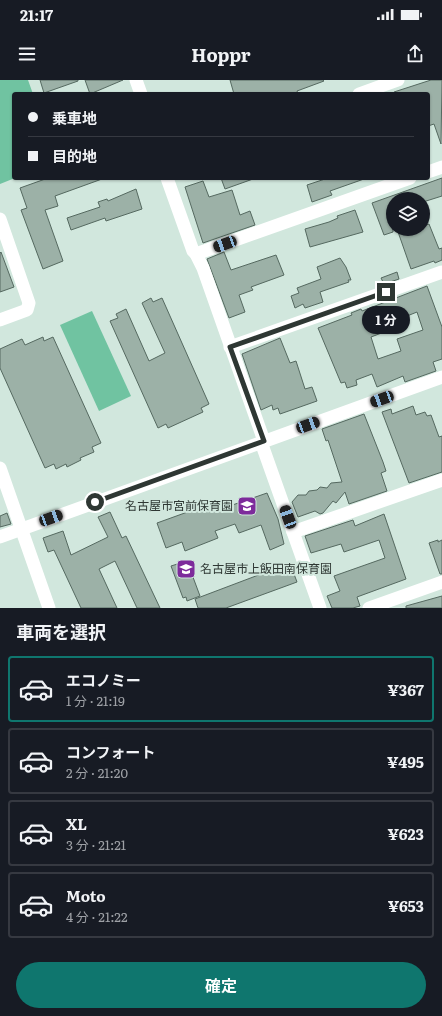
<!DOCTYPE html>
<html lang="ja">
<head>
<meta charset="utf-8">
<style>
  body { margin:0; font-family:Literata,"Noto Sans JP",serif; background:#20242c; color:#f1f3f6; height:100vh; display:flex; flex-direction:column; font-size:15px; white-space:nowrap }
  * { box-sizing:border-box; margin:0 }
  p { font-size:13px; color:#9ea1a6 }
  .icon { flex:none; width:22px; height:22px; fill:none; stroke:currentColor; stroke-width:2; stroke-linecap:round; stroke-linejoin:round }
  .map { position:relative; height:528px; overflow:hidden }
  .sheet { display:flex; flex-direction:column; background:#171b24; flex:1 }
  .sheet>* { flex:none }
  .hud { position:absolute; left:12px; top:12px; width:418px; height:88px; border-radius:4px; box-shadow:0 1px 3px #0004; display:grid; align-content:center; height:88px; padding:0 16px; background:#171b24 }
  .buttons { position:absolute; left:386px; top:112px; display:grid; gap:8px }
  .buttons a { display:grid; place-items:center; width:44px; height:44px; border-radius:50%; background:#171b24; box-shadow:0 1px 3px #0004; font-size:20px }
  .end { position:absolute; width:18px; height:18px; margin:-9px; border:5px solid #2e3733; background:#fff; box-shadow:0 0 0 2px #fff }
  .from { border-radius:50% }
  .bubble { position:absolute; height:28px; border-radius:14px; background:#171b24; box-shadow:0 1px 3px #0004; font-size:13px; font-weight:700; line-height:28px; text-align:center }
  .car { position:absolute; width:12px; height:24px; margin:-12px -6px; border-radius:5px; box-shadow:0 0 3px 1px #0007; background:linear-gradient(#222 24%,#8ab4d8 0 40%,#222 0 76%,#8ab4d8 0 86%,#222 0) }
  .hud b { display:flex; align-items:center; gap:14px; height:38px; font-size:15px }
  .hud b+b { border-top:1px solid #363941 }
  .hud i { width:10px; height:10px; background:#f1f3f6 }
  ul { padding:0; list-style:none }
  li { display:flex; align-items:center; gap:12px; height:66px; margin:0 8px 6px; padding:0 8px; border:2px solid #363941; border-radius:4px }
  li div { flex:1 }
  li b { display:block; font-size:15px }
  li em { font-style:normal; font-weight:700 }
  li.on { border-color:#0f766e }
  li>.icon { width:36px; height:36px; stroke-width:1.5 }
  h2 { padding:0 16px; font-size:18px; line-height:48px }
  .cta { display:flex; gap:8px; margin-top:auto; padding:8px 16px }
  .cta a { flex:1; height:46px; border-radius:24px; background:#0f766e; color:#fff; font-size:16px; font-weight:700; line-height:46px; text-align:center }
  .status { display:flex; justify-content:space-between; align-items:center; height:28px; padding:0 20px; background:#171b24; direction:ltr }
  .status svg { height:11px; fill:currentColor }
  header { display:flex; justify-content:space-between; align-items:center; height:52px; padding:0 16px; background:#171b24; font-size:18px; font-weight:700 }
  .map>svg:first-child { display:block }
  .green { fill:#70c3a1 }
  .building { fill:#9cb1a7; stroke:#556960; fill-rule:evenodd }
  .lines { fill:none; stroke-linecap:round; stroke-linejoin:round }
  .minor { stroke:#fff; stroke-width:13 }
  .route { stroke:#2e3733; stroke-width:5 }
  .labels { text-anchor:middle; stroke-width:4; stroke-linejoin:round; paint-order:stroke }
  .poi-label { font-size:12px; fill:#2e3733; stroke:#d1e7dd; text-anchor:end }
</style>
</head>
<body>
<div class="status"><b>21:17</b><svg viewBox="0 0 49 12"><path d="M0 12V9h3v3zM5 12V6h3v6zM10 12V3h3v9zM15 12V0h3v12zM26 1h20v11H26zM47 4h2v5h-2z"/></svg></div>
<header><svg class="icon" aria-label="menu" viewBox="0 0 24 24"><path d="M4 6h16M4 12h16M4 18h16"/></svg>Hoppr<svg class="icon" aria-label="share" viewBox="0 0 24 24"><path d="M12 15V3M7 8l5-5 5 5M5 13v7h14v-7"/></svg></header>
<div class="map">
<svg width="442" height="528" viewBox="0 0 442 528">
  <rect width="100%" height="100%" fill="#d1e7dd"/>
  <g class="green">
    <path d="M0,0h28l5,14h-19v84h1l-15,6z"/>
    <path d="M92,231l39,85 -32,15 -39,-86z"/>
  </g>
  <g class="building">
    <path d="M40,0h38v1l-34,12z"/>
    <path d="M85,0h38l-33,14z"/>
    <path d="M230,0h93l1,1 -27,10 1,3h-64z"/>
    <path d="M431,0h11l-1,64 -7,-20 -6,2v-32h-34v-2z"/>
    <path d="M48,98l54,1 -47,17 3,10 -13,4 18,51 -20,8 -22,-59 6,-2 -7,-20z"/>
    <path d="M221,98h32v1l-28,10z"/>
    <path d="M328,98h36v1l-34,12 2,4 -20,7 -5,-17z"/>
    <path d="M442,98v18l-19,6v-3h-30v33l-9,3 -12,-32z"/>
    <path d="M203,101l6,16 23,-7 8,25 10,-4 5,14 -52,18 -18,-56z"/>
    <path d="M136,109l6,20 -36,12 -1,-3 -34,12 -4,-12 33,-11 -2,-5 9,-3 1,2z"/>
    <path d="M355,130l8,22 -53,15 -5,-18 24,-7 9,-4 -1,-2z"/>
    <path d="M429,144l10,25 3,-1v12l-7,3 -1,-2 -23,8 -14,-40h26v-3z"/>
    <path d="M1,172l13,35 -14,5v-39z"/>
    <path d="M224,172l7,18 45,-15 8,20 -33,12 2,3 -14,5 6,17 -16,6 -22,-59z"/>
    <path d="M340,178l6,9 5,13h-3l1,2 -29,10 3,10 -18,6 -2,-4 -8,4 -4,-12 8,-3 -2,-5 24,-9 -4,-12z"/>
    <path d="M397,192l2,7 -15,5 -3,-6z"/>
    <path d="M427,206l15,41v32l-9,3 3,9 -31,11 -2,-6 -26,11 -5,-13 -16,6 1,5 -10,3 -2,-6 -4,1 -23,-55 34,-13 -1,-2 10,-4 1,2zM417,232l6,18 -26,9 4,12 -23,8 -7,-22 29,-11 -3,-6z"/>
    <path d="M151,218l2,4 9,-4 47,106 -8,4 2,4 -35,16 -2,-4 -8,4 -48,-107 8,-3 -2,-4 10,-5 23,52 16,-8 -23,-50z"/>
    <path d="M43,257l1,4 9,-4 48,106 -9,4 2,5 -14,6 1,2 -14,7 -1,-3 -10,5 -2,-5 -9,4 -45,-100v-19l22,-10 3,6z"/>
    <path d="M280,258l10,25 6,-2 9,28 7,-2 5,14 -37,13 -2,-6 -5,2 -1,-5 -11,5 -19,-56z"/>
    <path d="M413,326l3,9 9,-3 2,4 4,-1 8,22 3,-1v36l-33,11 -27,-71 9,-3 1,5z"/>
    <path d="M364,334l19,48 3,9 -5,2 6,18 -38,13 -4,-12 -9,11 -3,-2 -10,12 -3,1 -5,-3 -17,6 -6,-15 6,-7h8l3,-4 8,-1 3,-3 7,1 4,-5 11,-1 -14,-42 -2,1 -4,-12z"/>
    <path d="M267,413l11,26 6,25 -14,6 -9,-25 -22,8 -4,-9 -20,7 3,7 -33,13 -3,-9 -16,6 -9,-25 61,-22 3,8z"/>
    <path d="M110,432l12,26 4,-2 34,72h-23l-22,-47 -16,8 18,39h-36l-27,-58 -6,2 -5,-14 20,-7 8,24 37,-18 -10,-20z"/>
    <path d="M7,433l4,11 -11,3v-11z"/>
    <path d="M384,434l22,65 -49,18 3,9 -7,2h-21l-5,-12 13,-5 -6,-15 51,-18 -6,-18 -35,12 -3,-8 -30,9 -6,-17 48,-16 2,6z"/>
    <path d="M438,460v2l4,-2v34h-2l-11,-31z"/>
    <path d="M187,481l13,35 -13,5 -1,-4 -3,1 -12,-32z"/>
    <path d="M291,486l6,16 -71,26h-28l-3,-9 82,-31 1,2z"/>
    <path d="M442,516v12h-36v-2z"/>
  </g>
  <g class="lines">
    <g class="minor">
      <path d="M136,0l5,14"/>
      <path d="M359,14l39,-14"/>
      <path d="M428,92l14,-5"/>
      <path d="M167,98l26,73 3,3 7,14 61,173"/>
      <path d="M0,139l29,84 -2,7 -27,10"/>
      <path d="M196,174l214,-76"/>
      <path d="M230,267l212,-75"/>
      <path d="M261,362l59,166"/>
      <path d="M0,388l49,140"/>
      <path d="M293,452l149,-52"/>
      <path d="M0,457l442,-160"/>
      <path d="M369,528l73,-26"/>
    </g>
  </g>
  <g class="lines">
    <path class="route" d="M95,422l169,-61 -34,-94 156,-55"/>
  </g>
  <defs>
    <symbol id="school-square" viewBox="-11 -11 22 22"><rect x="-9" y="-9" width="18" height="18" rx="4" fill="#7d2b9b" stroke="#d1e7dd"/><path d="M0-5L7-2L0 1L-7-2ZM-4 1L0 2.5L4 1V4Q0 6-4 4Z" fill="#fff"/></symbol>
  </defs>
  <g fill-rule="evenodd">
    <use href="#school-square" x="236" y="415" width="22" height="22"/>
    <use href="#school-square" x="175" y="478" width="22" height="22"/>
  </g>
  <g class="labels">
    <g class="poi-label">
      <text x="233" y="430">名古屋市宮前保育園</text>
      <text x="200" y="493" text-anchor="start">名古屋市上飯田南保育園</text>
    </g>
  </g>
</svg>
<div class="buttons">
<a><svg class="icon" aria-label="layers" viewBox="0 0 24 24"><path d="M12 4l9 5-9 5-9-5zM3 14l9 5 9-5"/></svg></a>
</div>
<i class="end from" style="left:95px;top:422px"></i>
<i class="end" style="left:386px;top:212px"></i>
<div class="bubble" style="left:362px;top:226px;width:48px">1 分</div>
<i class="car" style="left:225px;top:164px;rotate:250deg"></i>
<i class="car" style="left:382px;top:319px;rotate:250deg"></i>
<i class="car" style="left:308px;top:345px;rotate:70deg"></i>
<i class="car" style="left:288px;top:437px;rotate:340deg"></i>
<i class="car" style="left:51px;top:438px;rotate:70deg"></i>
<div class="hud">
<b><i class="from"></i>乗車地</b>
<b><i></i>目的地</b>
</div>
</div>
<section class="sheet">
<h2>車両を選択</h2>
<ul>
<li class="on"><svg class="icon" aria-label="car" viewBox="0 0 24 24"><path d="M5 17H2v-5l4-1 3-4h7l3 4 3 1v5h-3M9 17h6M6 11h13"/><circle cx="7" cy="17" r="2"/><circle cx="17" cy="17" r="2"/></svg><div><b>エコノミー</b><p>1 分 · 21:19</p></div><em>¥367</em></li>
<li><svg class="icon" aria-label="car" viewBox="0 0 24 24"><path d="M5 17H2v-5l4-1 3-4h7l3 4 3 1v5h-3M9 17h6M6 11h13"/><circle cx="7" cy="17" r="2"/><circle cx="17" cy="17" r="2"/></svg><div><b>コンフォート</b><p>2 分 · 21:20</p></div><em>¥495</em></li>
<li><svg class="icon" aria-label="car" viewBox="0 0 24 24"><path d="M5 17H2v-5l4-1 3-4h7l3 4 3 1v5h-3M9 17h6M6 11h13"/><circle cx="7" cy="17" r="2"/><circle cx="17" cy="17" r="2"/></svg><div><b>XL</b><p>3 分 · 21:21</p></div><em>¥623</em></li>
<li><svg class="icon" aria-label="car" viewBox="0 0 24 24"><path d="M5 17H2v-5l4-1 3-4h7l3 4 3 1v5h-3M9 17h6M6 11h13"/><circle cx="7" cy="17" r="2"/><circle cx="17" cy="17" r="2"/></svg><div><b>Moto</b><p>4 分 · 21:22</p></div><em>¥653</em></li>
</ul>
<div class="cta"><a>確定</a></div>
</section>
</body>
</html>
